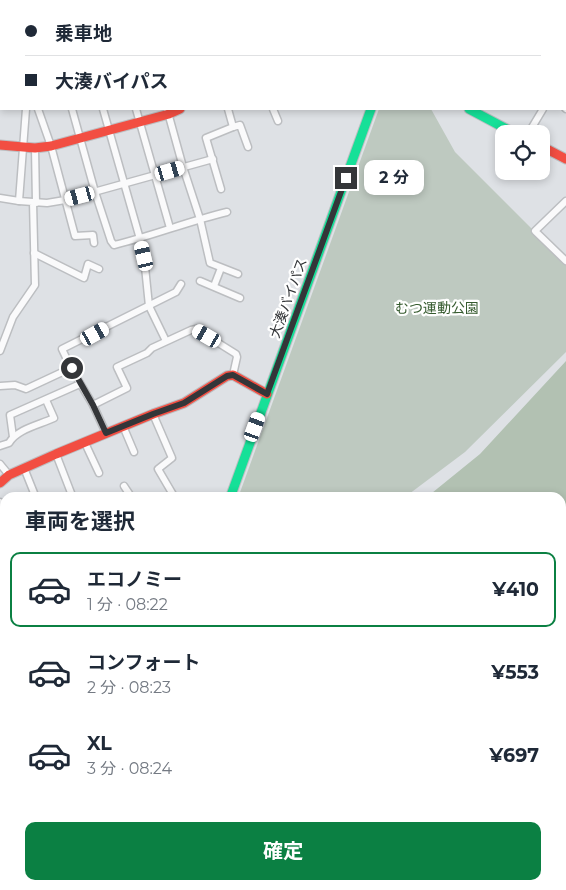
<!DOCTYPE html>
<html lang="ja">
<head>
<meta charset="utf-8">
<style>
  body { margin:0; font-family:Montserrat,"Noto Sans JP",sans-serif; background:#f6f6f7; color:#1f2937; height:100vh; display:flex; flex-direction:column; font-size:19px; white-space:nowrap }
  * { box-sizing:border-box; margin:0 }
  p { font-size:16px; color:#747a83 }
  .icon { flex:none; width:28px; height:28px; fill:none; stroke:currentColor; stroke-width:2; stroke-linecap:round; stroke-linejoin:round }
  .map { position:relative; flex:1; overflow:hidden }
  .panel { position:absolute; left:0px; top:492px; width:566px; height:398px; display:flex; flex-direction:column; background:#fff; border-radius:15px 15px 0 0; box-shadow:0 2px 8px #0003 }
  .panel>* { flex:none }
  .hud { position:absolute; left:0px; top:0px; width:566px; height:110px; box-shadow:0 2px 8px #0003; display:grid; align-content:center; height:110px; padding:0 25px; background:#fff }
  .buttons { position:absolute; left:495px; top:125px; display:grid; gap:10px }
  .buttons a { display:grid; place-items:center; width:55px; height:55px; border-radius:10px; background:#fff; box-shadow:0 2px 8px #0003; font-size:25px }
  .end { position:absolute; width:22px; height:22px; margin:-11px; border:6px solid #343639; background:#fff; box-shadow:0 0 0 2px #fff }
  .from { border-radius:50% }
  .bubble { position:absolute; height:35px; border-radius:10px; background:#fff; box-shadow:0 2px 8px #0003; font-size:16px; font-weight:700; line-height:35px; text-align:center }
  .car { position:absolute; width:15px; height:30px; margin:-15px -8px; border-radius:6px; box-shadow:0 0 4px 1px #0007; background:linear-gradient(#fff 24%,#345 0 40%,#fff 0 76%,#345 0 86%,#fff 0) }
  .hud b { display:flex; align-items:center; gap:18px; height:48px; font-size:19px }
  .hud b+b { border-top:1px solid #e0e1e3 }
  .hud i { width:12px; height:12px; background:#1f2937 }
  ul { padding:0; list-style:none }
  li { display:flex; align-items:center; gap:15px; height:75px; margin:0 10px 8px; padding:0 15px; border:2px solid transparent; border-radius:10px }
  li div { flex:1 }
  li b { display:block; font-size:19px }
  li em { font-style:normal; font-weight:700 }
  li.on { border-color:#0b8043 }
  li>.icon { width:45px; height:45px; stroke-width:1.5 }
  h2 { padding:0 25px; font-size:22px; line-height:60px }
  .action { display:flex; gap:10px; margin-top:auto; padding:10px 25px }
  .action a { flex:1; height:58px; border-radius:10px; background:#0b8043; color:#fff; font-size:20px; font-weight:700; line-height:58px; text-align:center }
  .map>svg:first-child { display:block }
  .green { fill:#bec9c0 }
  .forest { fill:#b2c1b2 }
  .lines { fill:none; stroke-linecap:round; stroke-linejoin:round }
  .stream { stroke:#b0c6da; stroke-width:2 }
  .street-casing { stroke:#bcbec1; stroke-width:9 }
  .fast-casing { stroke:#bcbec1; stroke-width:11 }
  .slow-casing { stroke:#bcbec1; stroke-width:11 }
  .jam-casing { stroke:#bcbec1; stroke-width:11 }
  .street { stroke:#fafafb; stroke-width:6 }
  .fast { stroke:#16e098; stroke-width:9 }
  .slow { stroke:#ffcf43; stroke-width:9 }
  .jam { stroke:#f24e42; stroke-width:9 }
  .route { stroke:#343639; stroke-width:6 }
  .labels { text-anchor:middle; stroke-width:4.5; stroke-linejoin:round; paint-order:stroke }
  .street-label { font-size:14px; fill:#343639; stroke:#fff }
  .park-label { font-size:14px; fill:#365b2f; stroke:#fff }
</style>
</head>
<body>
<div class="map">
<svg width="566" height="890" viewBox="0 0 566 890">
  <rect width="100%" height="100%" fill="#dee1e5"/>
  <path class="green" d="M379,109h52l24,43 111,111v89l-101,100 -60,45 -167,1z"/>
  <g class="forest">
    <path d="M566,361v246l-5,2v-111l-134,-1 53,-43z"/>
    <path d="M566,666v71l-5,-4v-65z"/>
    <path d="M566,797v93h-232l8,-5h219v-87z"/>
  </g>
  <g class="lines">
    <g class="stream">
      <path d="M561,561l5,-9"/>
      <path d="M0,704l5,-22"/>
    </g>
    <defs>
      <g id="street">
        <path d="M183,1l1,-1"/>
        <path d="M366,1v-1"/>
        <path d="M0,34h1"/>
        <path d="M565,37l1,-4"/>
        <path d="M0,65l1,-13"/>
        <path d="M0,75l1,-1"/>
        <path d="M565,85l1,-1"/>
        <path d="M0,93h1"/>
        <path d="M565,108l1,1"/>
        <path d="M38,109l13,37 24,90 18,-1 1,8"/>
        <path d="M72,109l23,83 16,49 3,4c38,-9 75,-24 113,-33"/>
        <path d="M103,109l37,130 4,18 5,49 17,35"/>
        <path d="M136,109l34,119"/>
        <path d="M167,109l16,58 17,52 10,44 28,11"/>
        <path d="M273,109l5,12"/>
        <path d="M233,127l7,-2 8,22"/>
        <path d="M528,134l15,-25"/>
        <path d="M35,148l1,55"/>
        <path d="M221,189l-15,-51 27,-11 -5,-18"/>
        <path d="M0,198l19,3"/>
        <path d="M566,201l-31,30 31,30"/>
        <path d="M33,202l14,1 18,-3 148,-41"/>
        <path d="M34,253l50,25 4,-14 11,5"/>
        <path d="M200,281l40,17"/>
        <path d="M214,286l7,-18"/>
        <path d="M0,351l13,-34 22,-32 -2,-83 -14,-1 7,-92"/>
        <path d="M71,368l22,37 13,28"/>
        <path d="M0,386l15,-1 11,4 45,-21 -9,-19 114,-57 5,-8"/>
        <path d="M93,405l34,-17 -10,-21 30,-14 5,-5 39,-18 5,-1 40,25 1,3 -4,18"/>
        <path d="M153,414l19,44 -14,11 17,29"/>
        <path d="M123,426l11,26"/>
        <path d="M13,437l-3,-22 70,-31"/>
        <path d="M85,443l14,30"/>
        <path d="M0,446l9,-3c8,-14 30,-18 45,-25l-8,-18"/>
        <path d="M56,454l17,44"/>
        <path d="M0,464l9,11"/>
        <path d="M24,468l12,30"/>
        <path d="M124,486l8,12"/>
        <path d="M0,502l5,11"/>
        <path d="M0,557l5,-2"/>
        <path d="M0,620l5,-1"/>
        <path d="M0,655l5,-1"/>
        <path d="M561,787l2,9h-2"/>
        <path d="M3,805l-3,-33h5"/>
        <path d="M0,853l5,7"/>
        <path d="M51,885l2,5"/>
        <path d="M91,885l2,5"/>
        <path d="M132,885l2,5"/>
        <path d="M21,890l8,-5"/>
        <path d="M166,890l10,-4v4"/>
        <path d="M291,890l10,-5"/>
      </g>
      <g id="fast">
        <path d="M255,0l2,1"/>
        <path d="M410,0v1"/>
        <path d="M469,109l47,25"/>
        <path d="M230,498l141,-389"/>
        <path d="M223,885l1,5"/>
      </g>
      <path id="slow" d="M0,805h5"/>
      <g id="jam">
        <path d="M0,145l35,3 16,-2 118,-32 11,-5"/>
        <path d="M541,146l25,13"/>
        <path d="M0,483l9,-8 47,-21 97,-40 31,-11 43,-27 6,-1 34,19"/>
      </g>
    </defs>
    <use href="#street" class="street-casing"/>
    <use href="#fast" class="fast-casing"/>
    <use href="#slow" class="slow-casing"/>
    <use href="#jam" class="jam-casing"/>
    <use href="#street" class="street"/>
    <use href="#fast" class="fast"/>
    <use href="#slow" class="slow"/>
    <use href="#jam" class="jam"/>
  </g>
  <g class="lines">
    <path class="route" d="M72,368l21,37 13,28 47,-19 31,-11 43,-27 6,-1 34,19 79,-216"/>
  </g>
  <g class="labels">
    <g class="street-label">
      <text transform="translate(288 298) rotate(-70)" y="5">大湊バイパス</text>
    </g>
    <g class="park-label">
      <text x="437" y="313">むつ運動公園</text>
    </g>
  </g>
</svg>
<div class="buttons">
<a><svg class="icon" aria-label="locate" viewBox="0 0 24 24"><circle cx="12" cy="12" r="6"/><path d="M12 2v4M12 18v4M2 12h4M18 12h4"/></svg></a>
</div>
<i class="end from" style="left:72px;top:368px"></i>
<i class="end" style="left:346px;top:178px"></i>
<div class="bubble" style="left:364px;top:160px;width:60px">2 分</div>
<i class="car" style="left:170px;top:171px;rotate:74deg"></i>
<i class="car" style="left:80px;top:196px;rotate:255deg"></i>
<i class="car" style="left:144px;top:256px;rotate:347deg"></i>
<i class="car" style="left:95px;top:334px;rotate:61deg"></i>
<i class="car" style="left:207px;top:336px;rotate:300deg"></i>
<i class="car" style="left:255px;top:427px;rotate:20deg"></i>
<div class="hud">
<b><i class="from"></i>乗車地</b>
<b><i></i>大湊バイパス</b>
</div>
<section class="panel">
<h2>車両を選択</h2>
<ul>
<li class="on"><svg class="icon" aria-label="car" viewBox="0 0 24 24"><path d="M5 17H2v-5l4-1 3-4h7l3 4 3 1v5h-3M9 17h6M6 11h13"/><circle cx="7" cy="17" r="2"/><circle cx="17" cy="17" r="2"/></svg><div><b>エコノミー</b><p>1 分 · 08:22</p></div><em>¥410</em></li>
<li><svg class="icon" aria-label="car" viewBox="0 0 24 24"><path d="M5 17H2v-5l4-1 3-4h7l3 4 3 1v5h-3M9 17h6M6 11h13"/><circle cx="7" cy="17" r="2"/><circle cx="17" cy="17" r="2"/></svg><div><b>コンフォート</b><p>2 分 · 08:23</p></div><em>¥553</em></li>
<li><svg class="icon" aria-label="car" viewBox="0 0 24 24"><path d="M5 17H2v-5l4-1 3-4h7l3 4 3 1v5h-3M9 17h6M6 11h13"/><circle cx="7" cy="17" r="2"/><circle cx="17" cy="17" r="2"/></svg><div><b>XL</b><p>3 分 · 08:24</p></div><em>¥697</em></li>
</ul>
<div class="action"><a>確定</a></div>
</section>
</div>
</body>
</html>
